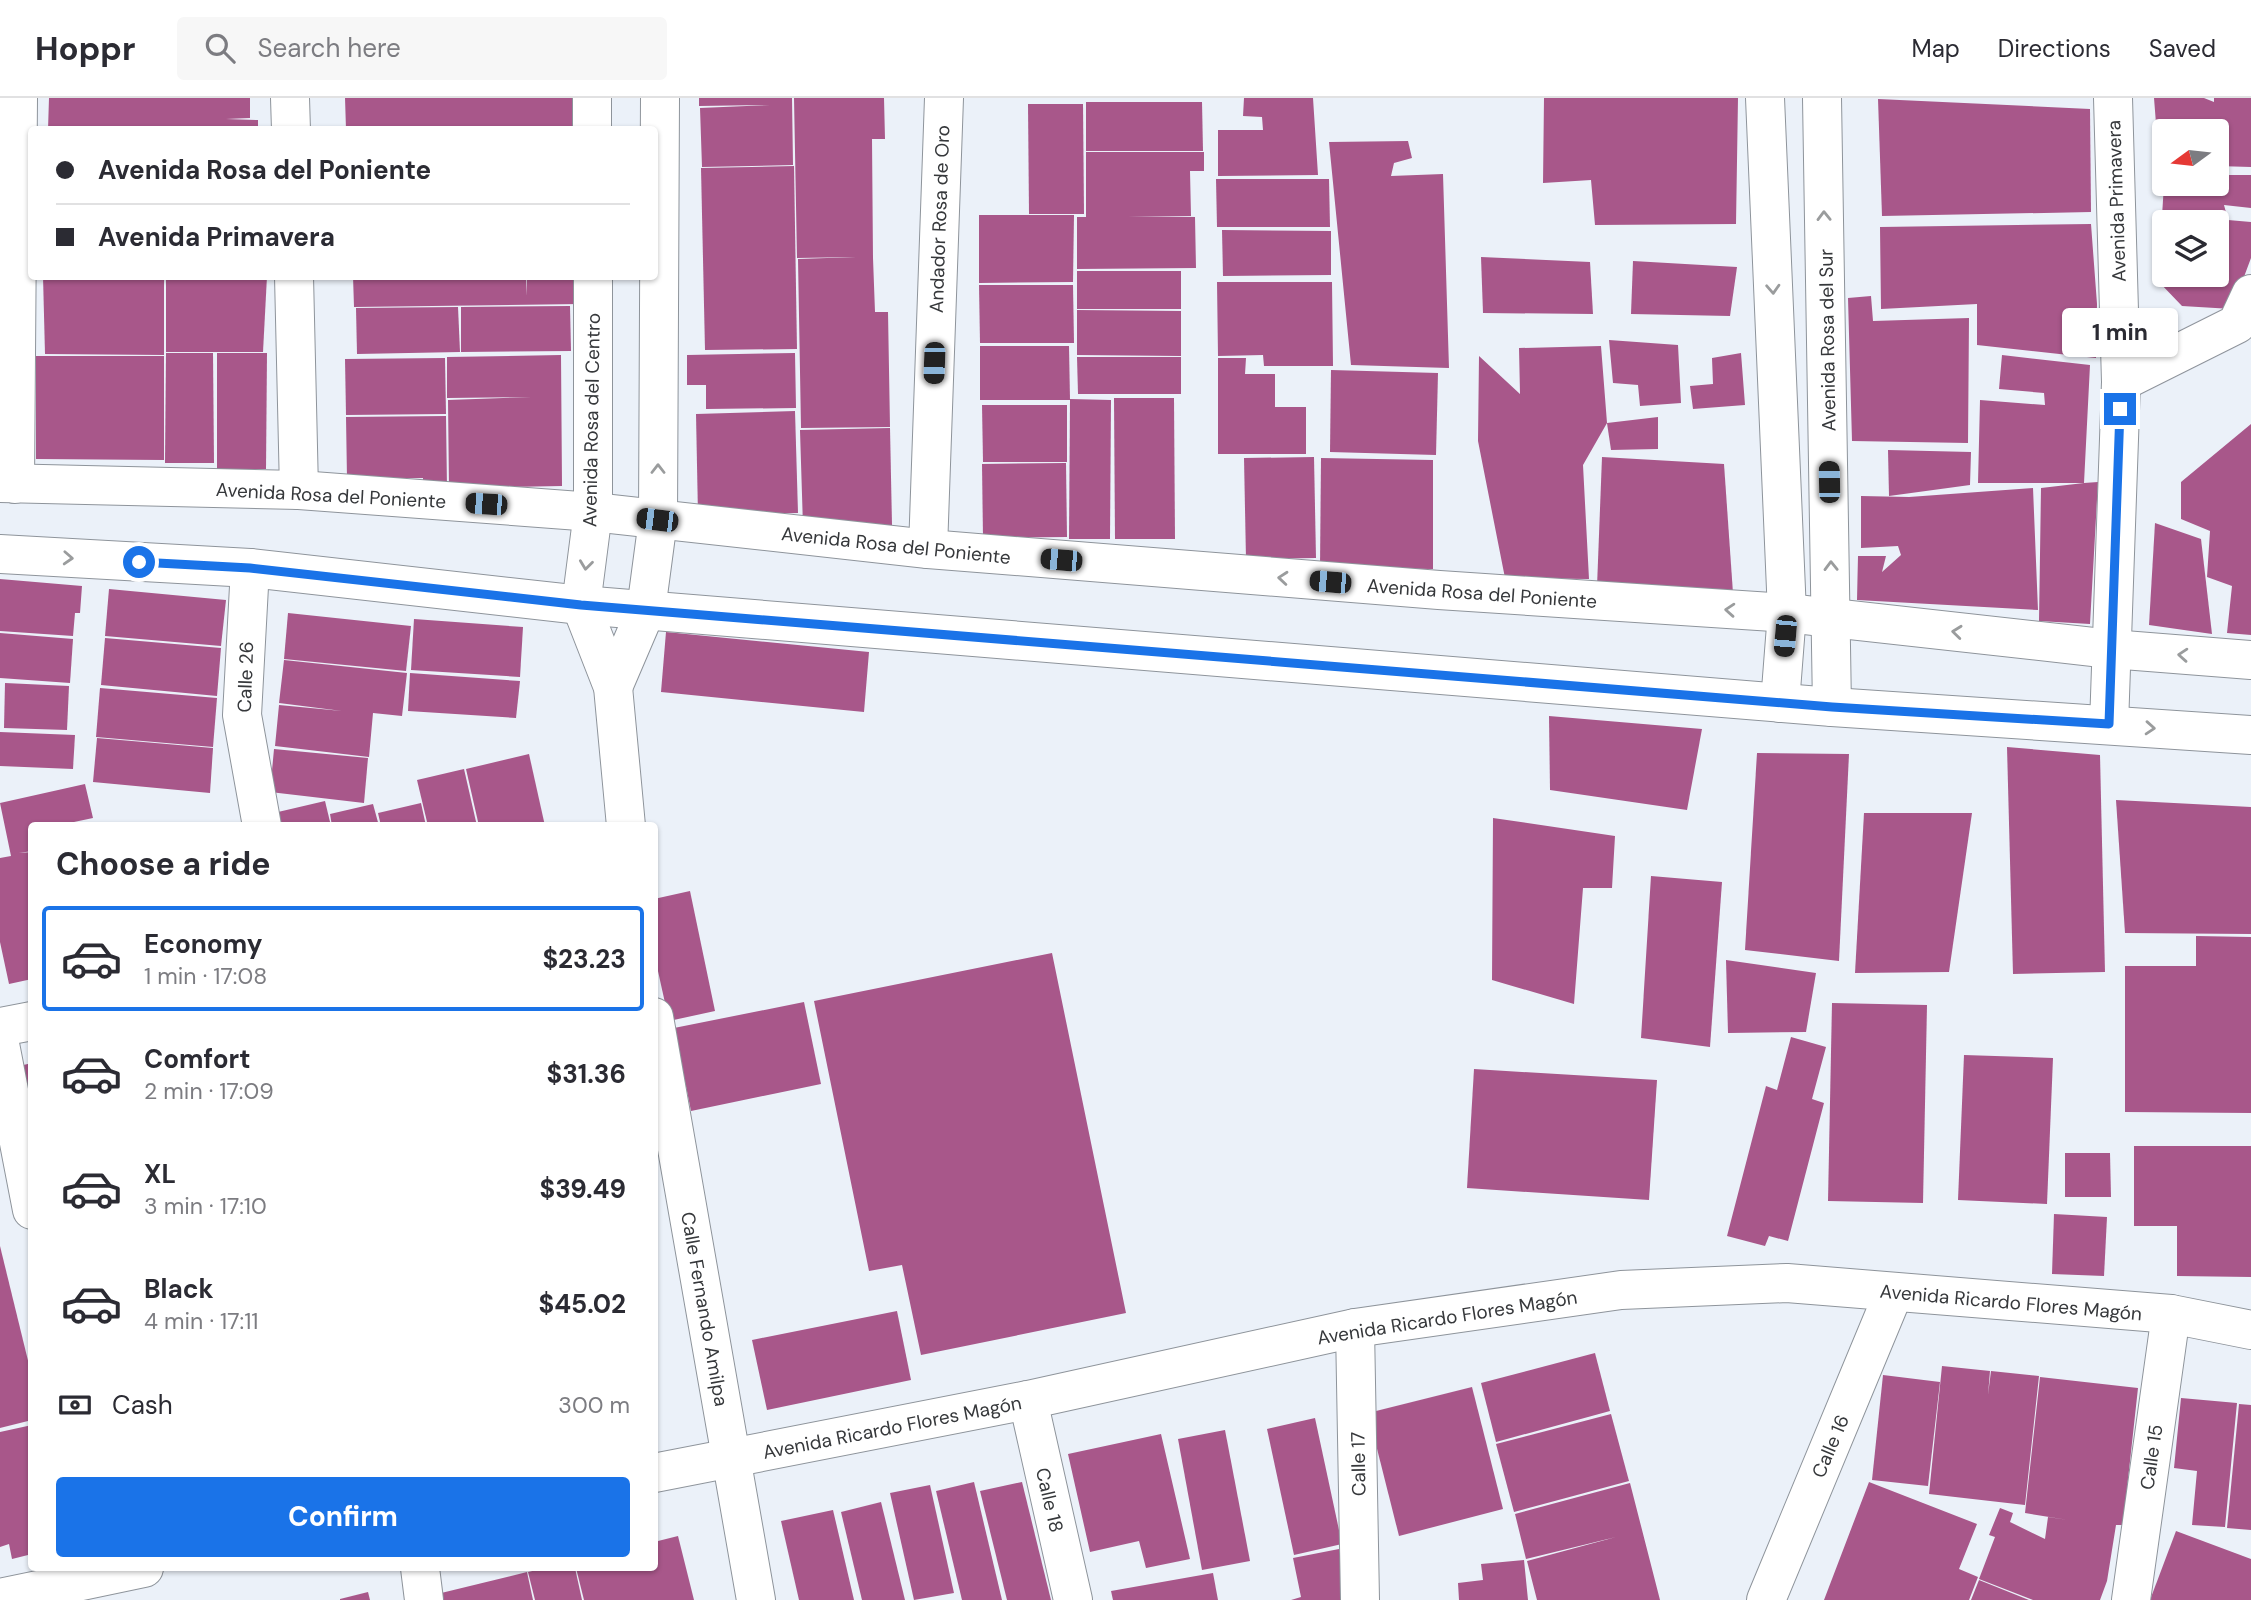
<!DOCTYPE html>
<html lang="en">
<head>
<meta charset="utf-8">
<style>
  body { margin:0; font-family:"DM Sans",sans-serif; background:#f7f7f7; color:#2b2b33; height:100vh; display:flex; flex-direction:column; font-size:26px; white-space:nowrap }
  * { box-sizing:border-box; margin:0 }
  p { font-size:23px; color:#7c7c81 }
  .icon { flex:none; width:38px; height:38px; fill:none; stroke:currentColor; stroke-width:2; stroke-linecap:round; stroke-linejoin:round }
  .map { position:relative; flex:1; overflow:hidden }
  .drawer { position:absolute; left:28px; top:724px; width:630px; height:749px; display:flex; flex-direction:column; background:#fff; border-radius:7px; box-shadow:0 2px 5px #0004 }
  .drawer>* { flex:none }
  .guide { position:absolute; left:28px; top:28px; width:630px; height:154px; border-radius:7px; box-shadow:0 2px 5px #0004; display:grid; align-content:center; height:154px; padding:0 28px; background:#fff }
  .needle { width:46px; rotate:255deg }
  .controls { position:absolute; left:2152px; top:21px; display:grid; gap:14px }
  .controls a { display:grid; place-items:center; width:77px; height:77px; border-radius:7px; background:#fff; box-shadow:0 2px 5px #0004; font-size:35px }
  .end { position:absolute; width:32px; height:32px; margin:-16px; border:9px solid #1a73e8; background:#fff; box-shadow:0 0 0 4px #fff }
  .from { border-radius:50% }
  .bubble { position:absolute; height:49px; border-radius:7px; background:#fff; box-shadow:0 2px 5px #0004; font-size:23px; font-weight:700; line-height:49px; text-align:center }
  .car { position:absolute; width:21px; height:42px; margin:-21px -10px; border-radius:9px; box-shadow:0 0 5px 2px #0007; background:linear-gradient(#222 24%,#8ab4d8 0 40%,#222 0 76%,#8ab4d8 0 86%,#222 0) }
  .guide b { display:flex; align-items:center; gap:24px; height:66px; font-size:26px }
  .guide b+b { border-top:2px solid #e1e1e2 }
  .guide i { width:18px; height:18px; background:#2b2b33 }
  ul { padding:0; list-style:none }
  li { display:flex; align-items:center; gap:21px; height:105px; margin:0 14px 10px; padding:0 14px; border:4px solid transparent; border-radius:7px }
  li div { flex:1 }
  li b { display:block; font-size:26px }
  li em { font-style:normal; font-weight:700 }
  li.current { border-color:#1a73e8 }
  li>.icon { width:63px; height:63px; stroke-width:1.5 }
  h2 { padding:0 28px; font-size:32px; line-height:84px }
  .pay { display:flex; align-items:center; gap:18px; height:77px; padding:0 28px; font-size:26px }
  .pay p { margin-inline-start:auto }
  .button { display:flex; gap:14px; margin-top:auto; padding:14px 28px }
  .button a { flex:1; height:80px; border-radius:7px; background:#1a73e8; color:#fff; font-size:28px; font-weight:700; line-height:80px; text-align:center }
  header { display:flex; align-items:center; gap:42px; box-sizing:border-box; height:98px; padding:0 35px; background:#fff; border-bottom:2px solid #e1e1e2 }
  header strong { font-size:33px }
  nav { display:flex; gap:38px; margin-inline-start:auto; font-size:24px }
  .search { width:490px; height:63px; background:#f7f7f7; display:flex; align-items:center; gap:18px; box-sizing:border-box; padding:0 24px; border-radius:7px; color:#7c7c81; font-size:26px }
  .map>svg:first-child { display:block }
  .building { fill:#a8578a; fill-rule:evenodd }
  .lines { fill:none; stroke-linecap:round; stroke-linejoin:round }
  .pedestrian-casing { stroke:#8e949b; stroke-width:40 }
  .minor-casing { stroke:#8e949b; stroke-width:40 }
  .tertiary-casing { stroke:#8e949b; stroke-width:40 }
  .secondary-casing { stroke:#8e949b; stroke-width:40 }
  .pedestrian { stroke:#fff; stroke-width:38 }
  .minor { stroke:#fff; stroke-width:38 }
  .tertiary { stroke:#fff; stroke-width:38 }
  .secondary { stroke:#fff; stroke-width:38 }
  .oneway { stroke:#9a9c9d }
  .route { stroke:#1a73e8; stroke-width:9 }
  .labels { text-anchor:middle; stroke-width:7; stroke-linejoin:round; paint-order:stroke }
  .street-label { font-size:19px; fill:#36383b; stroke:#fff }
</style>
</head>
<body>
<header>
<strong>Hoppr</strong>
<div class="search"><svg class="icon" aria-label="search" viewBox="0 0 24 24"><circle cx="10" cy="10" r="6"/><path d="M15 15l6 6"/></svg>Search here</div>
<nav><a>Map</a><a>Directions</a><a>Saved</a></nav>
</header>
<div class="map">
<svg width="2251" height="1502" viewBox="0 0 2251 1502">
  <rect width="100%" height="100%" fill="#ebf1f9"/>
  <g class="building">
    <path d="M49,0h201v20l-24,1 32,1v10h-210z"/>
    <path d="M345,0h234l-6,32h-227z"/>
    <path d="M699,0h93l1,67 -91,2 -2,-59 70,-3 -71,1z"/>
    <path d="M794,0h90l1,41h-13l1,119 2,54h13l2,115 -89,1 -3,-169 58,-2 -59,1z"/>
    <path d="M1244,0h69l5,77 -100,1v-46h45l-1,-13 -19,-1z"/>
    <path d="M1544,0h194l-2,126 -141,1 -4,-45 -48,3z"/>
    <path d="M2154,0h50l10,4v-4h37v69l-34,-1v-35h-52v21l-7,-3z"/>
    <path d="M1878,1l212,10 1,103 -209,4z"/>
    <path d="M1086,4h116l1,49h-117z"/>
    <path d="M1028,6h55l1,110h-55z"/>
    <path d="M1408,43l4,17 -18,5 -3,13 52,-2 6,194 -98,-3 -22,-223z"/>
    <path d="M1086,54h118v19h-14l1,45h-63l67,1 1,51 -119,1v-52h9z"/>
    <path d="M794,68l3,183 -92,1 -4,-182z"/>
    <path d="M2217,77h34v33l-27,-3 4,15 23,2v36l-19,51 -50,-3 -24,-25 6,-97h53zM2165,124h52v53h-52z"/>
    <path d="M1216,81h113l1,48h-113z"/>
    <path d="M979,117h95l-1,67 -94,1z"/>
    <path d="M2091,126l6,80 -1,54 -119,-13v-41l-96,5 -1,-82z"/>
    <path d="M1222,132l109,1v44l-108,1z"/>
    <path d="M1481,159l109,5 3,52 -110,-1z"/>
    <path d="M1633,163l104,6 -7,49 -99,-2z"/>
    <rect x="1077" y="173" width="104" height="38"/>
    <path d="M43,178h121v79l-119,-1z"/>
    <path d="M166,178h101l-4,76h-97z"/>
    <path d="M353,178h173l1,20v-20h53v28l-226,3z"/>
    <path d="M1217,184h115l1,84h-69l-1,-11 -45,1z"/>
    <path d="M979,187h94l1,58h-94z"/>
    <path d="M1871,198l2,25 96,-3 -1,125 -116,-2 -4,-143z"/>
    <path d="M570,208l1,45 -110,1v-45z"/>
    <path d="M458,209l2,45 -103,2 -1,-46z"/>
    <path d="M1077,212l104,1v45l-104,-1z"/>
    <path d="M1609,242l69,5 3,58 -41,3 -2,-21 -25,-2z"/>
    <path d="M980,248h89l1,54h-90z"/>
    <path d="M1601,248l6,77 -24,42 6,114 -84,-1 -27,-137 1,-85 41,38 -1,-46z"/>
    <path d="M166,255h47l1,110h-49z"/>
    <path d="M217,255h50l-1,116h-49z"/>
    <path d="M795,255l1,55 -90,1v-24h-19v-30z"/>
    <path d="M1741,255l4,52 -52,4 -3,-23 23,-2 -1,-26z"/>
    <path d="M561,257l1,131 -113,2 -1,-88 84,-3 -85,1v-41z"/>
    <path d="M2002,257l88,10 -6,118 14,-1 -8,142 -51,-3 2,-133 43,-5h-106l2,-83 65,5 -1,-12 -45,-4z"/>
    <path d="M36,258h128v104l-128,-1z"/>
    <path d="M1077,259h104v37h-103z"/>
    <path d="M445,260l1,56 -100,1 -1,-56z"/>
    <path d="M1218,260h28l-1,16h30v33h31v47h-88z"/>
    <path d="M1331,272l107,3 -2,82 -106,-3z"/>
    <path d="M1114,300h60l1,141h-60z"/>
    <path d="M1070,301l41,1 -1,139h-41z"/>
    <path d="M982,307h85v57h-84z"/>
    <path d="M795,313l3,102 -100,2 -2,-101z"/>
    <path d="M446,318l1,73 -24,-1v-10l-76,1 -1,-62z"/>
    <path d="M1658,319v32l-47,1 -4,-27z"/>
    <path d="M2251,326v211l-24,-2 5,-47 -25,-9 3,-46 -29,-12v-37z"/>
    <path d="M890,330l2,97 -89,2 -3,-97z"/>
    <path d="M1888,352l83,2 -1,33 -81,11z"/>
    <path d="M1314,359l2,101 -70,1 -2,-101z"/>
    <path d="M1602,359l122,7 9,129 -136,-6z"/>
    <path d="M1321,360l112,2v109l-113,-1z"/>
    <path d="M1066,365l1,74 -84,1 -1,-74z"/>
    <path d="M2033,390l5,122 -181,-10 1,-44h28l-4,16 19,-17 -3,-9 -37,2v-52l48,1z"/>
    <path d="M2155,425l46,16 11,95 -63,-9z"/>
    <path d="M0,481l82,7 -2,27h-5l-2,23 -73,-5z"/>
    <path d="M109,491l117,11 -5,46 -116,-10z"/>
    <path d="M288,515l123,13 -5,45 -122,-12z"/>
    <path d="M414,521l109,8 -3,50 -109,-7z"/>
    <path d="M666,534l203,20 -5,60 -203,-20z"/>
    <path d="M0,535l73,6 -3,44 -70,-5z"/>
    <path d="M105,540l116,10 -4,48 -116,-11z"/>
    <path d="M284,562l123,13 -5,43 -29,-3 -4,44 -94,-11 4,-41 63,6 -63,-8z"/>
    <path d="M410,575l110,8 -4,37 -108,-7z"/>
    <path d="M5,585l64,3 -2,44 -63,-2z"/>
    <path d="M100,590l117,10 -4,49 -117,-10z"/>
    <path d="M1549,618l153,13 -15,81 -137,-20z"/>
    <path d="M0,634l75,3 -2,34 -73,-3z"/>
    <path d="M97,640l116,10 -3,45 -117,-11z"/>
    <path d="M2007,649l93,8 5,217 -92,2z"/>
    <path d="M274,651l94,9 -4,45 -94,-11z"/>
    <path d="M1757,655l92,1 -10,207 -94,-11z"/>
    <path d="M529,656l16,72h-66l-13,-57z"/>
    <path d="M464,671l13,57h-49l-11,-46z"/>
    <path d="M85,686l8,34 -19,4 1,4h-43v25l-13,2 13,-1v127l-23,5 -9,-42v-84l11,-2 -11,-53z"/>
    <path d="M2116,702l135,7v127l-126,-1z"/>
    <path d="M325,703l6,25h-50l-3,-14z"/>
    <path d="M421,705l5,23h-45l-3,-13z"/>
    <path d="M373,706l6,22h-47l-2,-12z"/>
    <path d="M1864,715h108l-23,159 -94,1z"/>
    <path d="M1493,720l122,18 -3,52h-29l-9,116 -82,-24z"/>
    <path d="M1651,778l71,6 -12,165 -69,-9z"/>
    <path d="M690,793l25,120 -46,10 -15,-68v-54z"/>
    <path d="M2196,838l55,1v176l-126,-1v-146h71z"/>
    <path d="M1052,855l74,360 -205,42 -19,-90 -33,6 -55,-270z"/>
    <path d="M1726,862l90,13 -10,59 -78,1z"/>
    <path d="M804,904l17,82 -130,27 -17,-83z"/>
    <path d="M1832,905l95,2 -4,198 -95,-2z"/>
    <path d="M1791,939l35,10 -14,52 12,4 -36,138 -19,-5 -4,10 -38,-10 39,-150 11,4z"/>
    <path d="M1964,957l89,3 -6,146 -89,-4z"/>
    <path d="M32,965v54l-13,-51z"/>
    <path d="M1474,971l183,11 -8,120 -182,-12z"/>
    <path d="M2134,1048h117v131l-74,-1v-50h-43z"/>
    <path d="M2065,1055h45l1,44h-46z"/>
    <path d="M2054,1116l53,3 -3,59 -52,-2z"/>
    <path d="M0,1148l32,131v43l-32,8z"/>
    <path d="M897,1213l14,69 -144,30 -15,-70z"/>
    <path d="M1595,1255l15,58 -114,31 -15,-59z"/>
    <path d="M1942,1268l48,5 -2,24 3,-24 48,5 -14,129 -96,-11z"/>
    <path d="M1883,1277l57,7 -12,104 -56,-6z"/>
    <path d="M2040,1279l98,11 -15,137h-7l-9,56 -7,19h-67l-54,-21 16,-42 -6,-2 11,-27 13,5 -3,9 35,17 3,-22 20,3 -43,-7z"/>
    <path d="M1472,1289l31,122 -104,27 -31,-123z"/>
    <path d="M2181,1300l56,5 -12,124 -33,-2 5,-54 -23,-3z"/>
    <path d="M2239,1306l12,1v125l-24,-2z"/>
    <path d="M1611,1316l18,67 -115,31 -18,-68z"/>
    <path d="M1315,1320l27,126 -48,11 -27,-126z"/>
    <path d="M32,1327v129l-20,5 -3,-15 -9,3v-115z"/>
    <path d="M1225,1332l25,131 -48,9 -24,-131z"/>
    <path d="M1161,1336l29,125 -44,9 -7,-27 -49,11 -22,-98z"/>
    <path d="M974,1384l28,118h-40l-26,-109z"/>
    <path d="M1022,1384l29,118h-44l-27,-109z"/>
    <path d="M1869,1384l108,42 -18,45 19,8 -9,23h-145z"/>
    <path d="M1630,1385l30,117h-123l-10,-39 89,-24 -90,22 -11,-45z"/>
    <path d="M930,1387l24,108 -40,7 -24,-107z"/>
    <path d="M881,1404l24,98h-43l-21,-88z"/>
    <path d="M833,1412l21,90h-55l-18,-79z"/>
    <path d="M2176,1433l75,28v41h-101z"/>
    <path d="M678,1438l16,64h-110l-8,-32h78v-26z"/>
    <path d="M1339,1451l10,51h-58l10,-3 -8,-39z"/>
    <path d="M1524,1462l4,40h-69l-1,-17 25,-3 -2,-16z"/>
    <path d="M545,1470h30l7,32h-47l-7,-28z"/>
    <path d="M527,1474l6,28h-98l-2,-5z"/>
    <path d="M1213,1475l5,27h-105l-2,-9z"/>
    <path d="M1979,1482l50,20h-58z"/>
    <path d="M368,1494l2,8h-30v-1z"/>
  </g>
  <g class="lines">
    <defs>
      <g id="pedestrian">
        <path d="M15,386l3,-386"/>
        <path d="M250,470l-8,147 20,111"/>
        <path d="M0,946l32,166"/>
        <path d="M1355,1230l5,272"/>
        <path d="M1028,1302l45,200"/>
        <path d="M420,1470l4,32"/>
        <path d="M1766,1502l128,-308"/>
        <path d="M2131,1502l40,-286"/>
      </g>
      <g id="minor">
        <path d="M290,0l1,32"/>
        <path d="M1765,0l22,515 -7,90"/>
        <path d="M1822,0l10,609"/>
        <path d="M294,178l5,214"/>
        <path d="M2121,284l116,-58 14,-30"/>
        <path d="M928,451l16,-451"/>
        <path d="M2109,627l12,-343 -8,-284"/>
        <path d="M0,929l32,-6"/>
        <path d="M654,1375l374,-73 327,-72 266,-38 166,-7 384,31 80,16"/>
        <path d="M0,1500l144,-30"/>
      </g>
      <g id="tertiary">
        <path d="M0,385l299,7 294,22 335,37 511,41 348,23 324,36 140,11"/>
        <path d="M0,456l250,14 331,37 1251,102 419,28"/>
      </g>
      <g id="secondary">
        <path d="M592,0v32"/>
        <path d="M593,178v236l-12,93 32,82 13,139"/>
        <path d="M613,589l33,-77 12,-90 2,-422"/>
        <path d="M654,919l102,583"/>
      </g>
    </defs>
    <use href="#pedestrian" class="pedestrian-casing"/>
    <use href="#minor" class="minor-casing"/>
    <use href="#tertiary" class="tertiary-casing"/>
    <use href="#secondary" class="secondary-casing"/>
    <use href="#pedestrian" class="pedestrian"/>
    <use href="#minor" class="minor"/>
    <use href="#tertiary" class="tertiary"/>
    <use href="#secondary" class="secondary"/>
  </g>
  <defs><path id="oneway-chevron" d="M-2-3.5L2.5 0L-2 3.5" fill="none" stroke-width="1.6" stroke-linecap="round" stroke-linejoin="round" transform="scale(1.75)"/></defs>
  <g class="oneway">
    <use href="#oneway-chevron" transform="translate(1824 118) rotate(-91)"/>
    <use href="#oneway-chevron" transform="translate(1773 191) rotate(87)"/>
    <use href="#oneway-chevron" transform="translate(658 371) rotate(-90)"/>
    <use href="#oneway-chevron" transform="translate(68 460) rotate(3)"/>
    <use href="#oneway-chevron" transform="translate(586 467) rotate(97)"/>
    <use href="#oneway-chevron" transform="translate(1831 468) rotate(-91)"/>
    <use href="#oneway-chevron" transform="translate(1283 480) rotate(-175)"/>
    <use href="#oneway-chevron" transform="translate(1730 512) rotate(-176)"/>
    <use href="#oneway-chevron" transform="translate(1957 534) rotate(-174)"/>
    <use href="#oneway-chevron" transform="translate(2183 557) rotate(-176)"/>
    <use href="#oneway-chevron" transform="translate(2150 630) rotate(4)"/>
  </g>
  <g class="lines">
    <path class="route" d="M139,464l111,6 331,37 1251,102 277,17 11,-315"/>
  </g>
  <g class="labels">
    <g class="street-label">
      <text transform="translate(2116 103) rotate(-92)" y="7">Avenida Primavera</text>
      <text transform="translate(939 121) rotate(-88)" y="7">Andador Rosa de Oro</text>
      <text transform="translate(1827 242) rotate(-91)" y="7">Avenida Rosa del Sur</text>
      <text transform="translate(591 322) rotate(-89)" y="7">Avenida Rosa del Centro</text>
      <text transform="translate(331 397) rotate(3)" y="7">Avenida Rosa del Poniente</text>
      <text transform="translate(896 447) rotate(6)" y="7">Avenida Rosa del Poniente</text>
      <text transform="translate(1482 495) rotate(4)" y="7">Avenida Rosa del Poniente</text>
      <text transform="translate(245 579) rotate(-88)" y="7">Calle 26</text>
      <text transform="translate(2011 1204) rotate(5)" y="7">Avenida Ricardo Flores Magón</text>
      <text transform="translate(705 1211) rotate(80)" y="7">Calle Fernando Amilpa</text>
      <text transform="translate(1447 1219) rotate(-9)" y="7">Avenida Ricardo Flores Magón</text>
      <text transform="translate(892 1329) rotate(-11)" y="7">Avenida Ricardo Flores Magón</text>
      <text transform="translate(1830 1348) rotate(-67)" y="7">Calle 16</text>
      <text transform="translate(2151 1359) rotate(-82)" y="7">Calle 15</text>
      <text transform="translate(1358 1366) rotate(-91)" y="7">Calle 17</text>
      <text transform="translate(1050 1402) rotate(77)" y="7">Calle 18</text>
    </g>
  </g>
</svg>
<div class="controls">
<a><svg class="needle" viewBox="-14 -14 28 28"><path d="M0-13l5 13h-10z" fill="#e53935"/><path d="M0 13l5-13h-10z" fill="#7c7c81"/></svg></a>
<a><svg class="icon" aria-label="layers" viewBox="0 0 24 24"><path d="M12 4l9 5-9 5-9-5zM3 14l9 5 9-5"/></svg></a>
</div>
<i class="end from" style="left:139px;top:464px"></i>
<i class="end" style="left:2120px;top:311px"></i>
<div class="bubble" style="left:2062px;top:210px;width:116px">1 min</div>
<i class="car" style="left:934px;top:265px;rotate:182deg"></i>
<i class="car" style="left:1829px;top:384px;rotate:359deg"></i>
<i class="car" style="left:486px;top:406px;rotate:274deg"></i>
<i class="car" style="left:657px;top:422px;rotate:277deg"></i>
<i class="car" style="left:1061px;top:462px;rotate:275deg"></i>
<i class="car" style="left:1330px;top:484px;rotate:275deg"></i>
<i class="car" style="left:1785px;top:538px;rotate:185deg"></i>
<div class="guide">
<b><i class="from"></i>Avenida Rosa del Poniente</b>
<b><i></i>Avenida Primavera</b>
</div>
<section class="drawer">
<h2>Choose a ride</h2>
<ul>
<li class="current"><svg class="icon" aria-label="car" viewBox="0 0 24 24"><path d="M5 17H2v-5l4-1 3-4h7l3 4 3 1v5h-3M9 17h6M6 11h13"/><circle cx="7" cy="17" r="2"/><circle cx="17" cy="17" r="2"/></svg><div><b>Economy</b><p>1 min · 17:08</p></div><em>$23.23</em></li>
<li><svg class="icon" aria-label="car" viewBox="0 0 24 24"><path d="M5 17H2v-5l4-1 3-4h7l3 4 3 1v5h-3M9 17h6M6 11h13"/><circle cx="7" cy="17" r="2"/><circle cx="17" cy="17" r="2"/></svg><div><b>Comfort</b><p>2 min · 17:09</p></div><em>$31.36</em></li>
<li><svg class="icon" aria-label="car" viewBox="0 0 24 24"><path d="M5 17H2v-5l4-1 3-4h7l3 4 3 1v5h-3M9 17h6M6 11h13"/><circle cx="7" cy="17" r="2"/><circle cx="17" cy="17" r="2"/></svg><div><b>XL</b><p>3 min · 17:10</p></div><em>$39.49</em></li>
<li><svg class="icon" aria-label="car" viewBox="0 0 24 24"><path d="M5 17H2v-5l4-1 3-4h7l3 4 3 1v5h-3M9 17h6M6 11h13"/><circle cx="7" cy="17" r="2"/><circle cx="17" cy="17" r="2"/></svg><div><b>Black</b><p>4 min · 17:11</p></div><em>$45.02</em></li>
</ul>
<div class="pay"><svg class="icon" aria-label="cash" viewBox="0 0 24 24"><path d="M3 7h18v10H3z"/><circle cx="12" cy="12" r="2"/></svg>Cash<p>300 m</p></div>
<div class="button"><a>Confirm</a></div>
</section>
</div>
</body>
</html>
